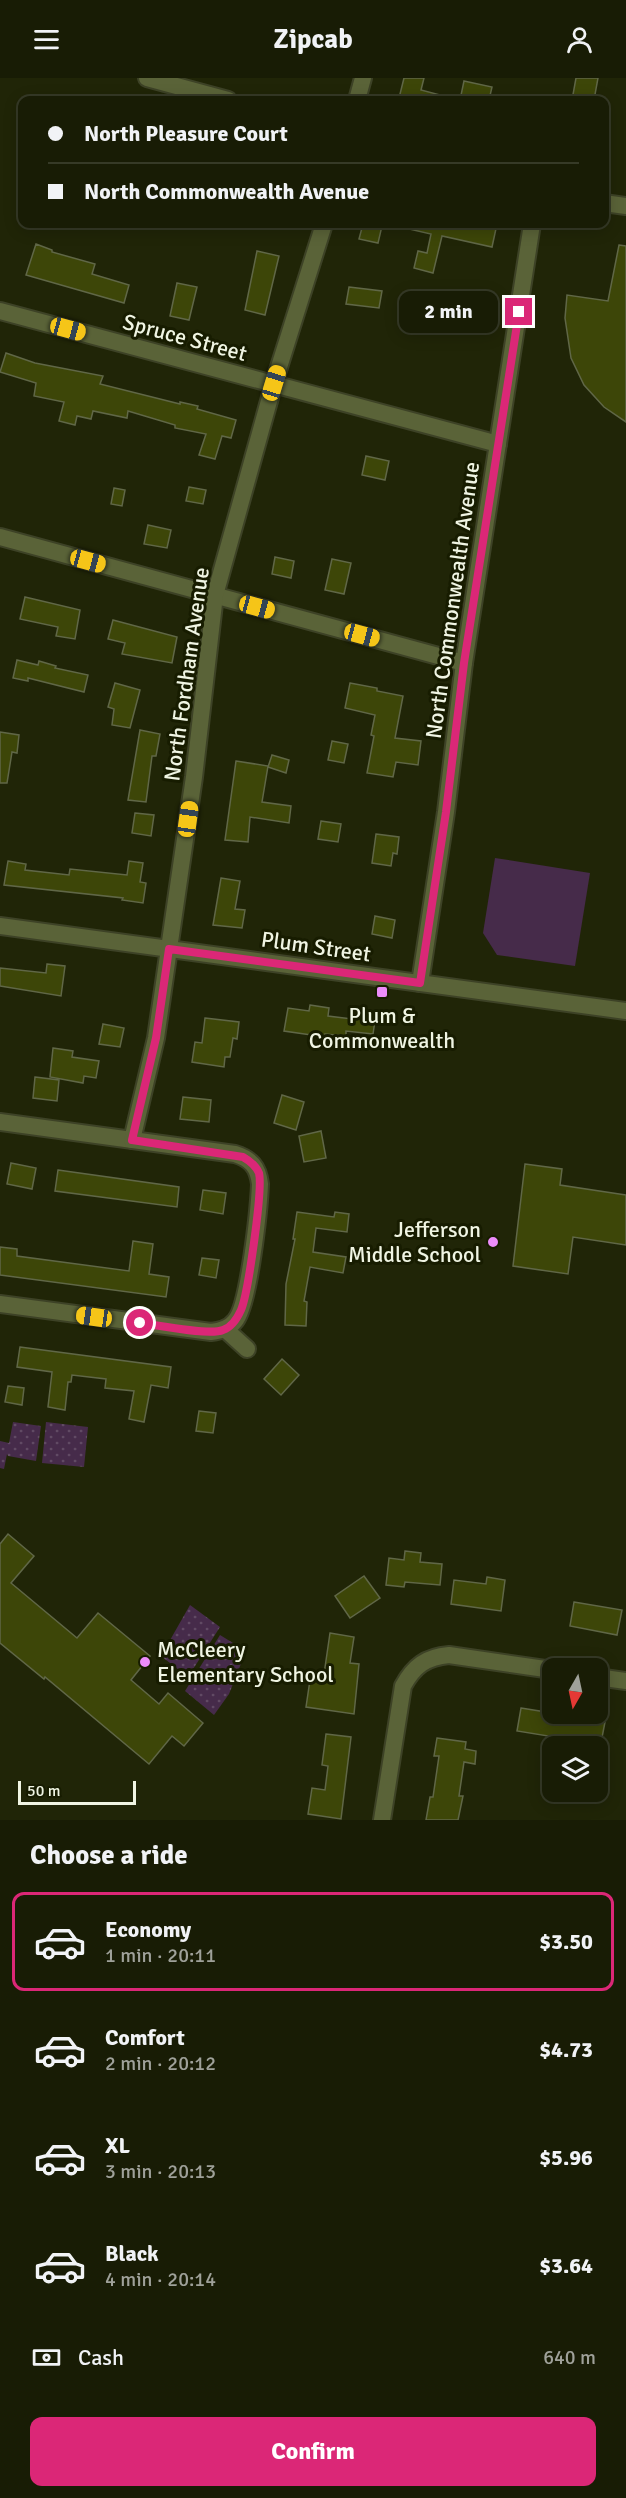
<!DOCTYPE html>
<html lang="en">
<head>
<meta charset="utf-8">
<style>
  body { margin:0; font-family:Signika,sans-serif; background:#252913; color:#f1f3f6; height:100vh; display:flex; flex-direction:column; font-size:22px; white-space:nowrap }
  * { box-sizing:border-box; margin:0 }
  p { font-size:20px; color:#9fa19a }
  .icon { flex:none; width:33px; height:33px; fill:none; stroke:currentColor; stroke-width:2; stroke-linecap:round; stroke-linejoin:round }
  .map { position:relative; height:1742px; overflow:hidden }
  .drawer { display:flex; flex-direction:column; background:#181c05; flex:1 }
  .drawer>* { flex:none }
  .banner { position:absolute; left:18px; top:18px; width:591px; height:132px; border-radius:12px; box-shadow:0 3px 15px #0003,0 0 0 2px #363a27; display:grid; align-content:center; height:132px; padding:0 30px; background:#181c05 }
  .needle { width:39px; rotate:189deg }
  .controls { position:absolute; left:542px; top:1580px; display:grid; gap:12px }
  .controls a { display:grid; place-items:center; width:66px; height:66px; border-radius:12px; background:#181c05; box-shadow:0 3px 15px #0003,0 0 0 2px #363a27; font-size:30px }
  .scale { position:absolute; left:18px; bottom:15px; width:118px; box-sizing:border-box; padding-left:6px; border:3px solid #f0f5e3; border-top:0; font-size:16px; line-height:21px; white-space:nowrap; color:#f0f5e3; -webkit-text-stroke:4px #171c00; paint-order:stroke }
  .end { position:absolute; width:27px; height:27px; margin:-14px; border:8px solid #db2777; background:#fff; box-shadow:0 0 0 3px #fff }
  .from { border-radius:50% }
  .bubble { position:absolute; height:42px; border-radius:12px; background:#181c05; box-shadow:0 3px 15px #0003,0 0 0 2px #363a27; font-size:20px; font-weight:700; line-height:42px; text-align:center }
  .car { position:absolute; width:18px; height:36px; margin:-18px -9px; border-radius:8px; box-shadow:0 0 4px 2px #0007; background:linear-gradient(#f5c518 24%,#345 0 40%,#f5c518 0 76%,#345 0 86%,#f5c518 0) }
  .banner b { display:flex; align-items:center; gap:21px; height:57px; font-size:22px }
  .banner b+b { border-top:2px solid #363a27 }
  .banner i { width:15px; height:15px; background:#f1f3f6 }
  ul { padding:0; list-style:none }
  li { display:flex; align-items:center; gap:18px; height:99px; margin:0 12px 9px; padding:0 18px; border:3px solid transparent; border-radius:12px }
  li div { flex:1 }
  li b { display:block; font-size:22px }
  li em { font-style:normal; font-weight:700 }
  li.selected { border-color:#db2777 }
  li>.icon { width:54px; height:54px; stroke-width:1.5 }
  h2 { padding:0 30px; font-size:27px; line-height:72px }
  .pay { display:flex; align-items:center; gap:15px; height:66px; padding:0 30px; font-size:22px }
  .pay p { margin-inline-start:auto }
  .action { display:flex; gap:12px; margin-top:auto; padding:12px 30px }
  .action a { flex:1; height:69px; border-radius:12px; background:#db2777; color:#fff; font-size:24px; font-weight:700; line-height:69px; text-align:center }
  header { display:flex; justify-content:space-between; align-items:center; height:78px; padding:0 30px; background:#181c05; font-size:27px; font-weight:700 }
  .map>svg:first-child { display:block }
  .green { fill:#462b4a }
  .park { fill:url(#park-dots) }
  .building { fill:#3d4608; stroke:#606747; stroke-width:1.5 }
  .lines { fill:none; stroke-linecap:round; stroke-linejoin:round }
  .street-casing { stroke:#3d4226; stroke-width:20 }
  .street { stroke:#5a6338; stroke-width:16 }
  .route { stroke:#db2777; stroke-width:8 }
  .poi-dot { fill:#ec8cfa; stroke:#171c00; stroke-width:2 }
  .labels { text-anchor:middle; stroke-width:6; stroke-linejoin:round; paint-order:stroke }
  .street-label { font-size:22px; fill:#f0f5e3; stroke:#171c00 }
  .poi-label { font-size:22px; fill:#f0f5e3; stroke:#171c00 }
</style>
</head>
<body>
<header><svg class="icon" aria-label="menu" viewBox="0 0 24 24"><path d="M4 6h16M4 12h16M4 18h16"/></svg>Zipcab<svg class="icon" aria-label="person" viewBox="0 0 24 24"><circle cx="12" cy="8" r="4"/><path d="M4 21q1-7 8-7t8 7"/></svg></header>
<div class="map">
<svg width="626" height="1742" viewBox="0 0 626 1742">
  <defs>
    <pattern id="park-dots" width="8" height="8" patternUnits="userSpaceOnUse" patternTransform="scale(1.5)"><rect width="8" height="8" fill="#462b4a"/><path d="M2 2h.1M6 6h.1" fill="none" stroke="#614a64" stroke-width="1.8" stroke-linecap="round"/></pattern>
  </defs>
  <rect width="100%" height="100%" fill="#202507"/>
  <path class="green" d="M495,780l95,15 -15,93 -78,-11 -14,-22z"/>
  <g class="park">
    <path d="M13,1344l28,4 -5,35 -28,-5 -1,-2 -3,15 -4,-1v-27l9,2z"/>
    <path d="M46,1344l42,5 -4,40 -42,-4z"/>
    <path d="M190,1527l30,22 -32,50 -27,-21z"/>
    <path d="M220,1557l26,16 -17,43 -15,21 -29,-24z"/>
  </g>
  <g class="building">
    <path d="M404,0h20l-3,12 23,6v4l-45,-2z"/>
    <path d="M576,0h22l-4,22h-22z"/>
    <path d="M464,3l28,6 -3,13h-29z"/>
    <path d="M363,146l19,2 -4,17 -19,-4z"/>
    <path d="M410,146h87l-5,23 -50,-11 -9,37 -19,-5 4,-17 9,2 4,-19 -22,-5z"/>
    <path d="M36,166l16,6v2l43,12 -3,10 37,11 -5,18 -98,-28z"/>
    <path d="M619,167l7,1v176l-22,-15 -20,-22 -13,-27 -6,-40 2,-23 41,6z"/>
    <path d="M257,173l22,5 -14,59 -20,-5z"/>
    <path d="M177,205l20,4 -8,33 -19,-4z"/>
    <path d="M349,209l33,4 -3,17 -33,-4z"/>
    <path d="M6,275l29,10 68,13 -3,8 80,20v-2l18,4 -1,3 39,11 -5,18 -9,-2 -7,23 -16,-4 7,-21 -31,-6v-3l-47,-14 -1,7 -34,-7 -2,8 -14,-3 -2,9 -16,-4 5,-19 -30,-6 2,-13 -36,-11z"/>
    <path d="M366,378l23,5 -4,19 -23,-5z"/>
    <path d="M189,409l17,3 -3,14 -17,-3z"/>
    <path d="M114,410l11,2 -3,16 -11,-2z"/>
    <path d="M148,447l23,5 -4,18 -23,-4z"/>
    <path d="M275,479l19,4 -3,17 -19,-4z"/>
    <path d="M332,481l19,4 -7,31 -19,-4z"/>
    <path d="M25,519l55,13 -5,29 -19,-3 2,-9 -38,-8z"/>
    <path d="M113,542l64,17 -5,26 -50,-9 3,-11 -17,-4z"/>
    <path d="M17,582l21,5 1,-4 17,5 -1,2 33,7 -4,17 -56,-14v3l-15,-3z"/>
    <path d="M115,605l25,7 -10,38 -18,-3 2,-16 -6,-2z"/>
    <path d="M350,605l27,5v3l26,5 -8,42 26,3 -3,24 -22,-3 -3,15 -26,-4 7,-37 -3,-1 4,-20 -30,-7z"/>
    <path d="M140,652l20,4 -4,22h-4l-6,46 -18,-2z"/>
    <path d="M0,654l19,3 -2,18 -5,-1 -5,31h-7z"/>
    <path d="M332,663l16,3 -4,19 -16,-3z"/>
    <path d="M272,677l17,5 -3,13 -18,-6z"/>
    <path d="M236,683l32,5 -6,36 29,4 -2,17 -39,-6 -2,25 -23,-2z"/>
    <path d="M135,735l19,2 -3,21 -19,-3z"/>
    <path d="M321,743l20,3 -3,18 -20,-3z"/>
    <path d="M376,756l23,3 -2,17 -4,-1 -2,13 -19,-3z"/>
    <path d="M8,783l18,3 -1,6 44,5 1,-6 57,6 2,-14 14,2 -3,19 6,1 -3,20 -21,-3 1,-2 -119,-13z"/>
    <path d="M221,800l19,3 -5,28 10,1 -3,18 -29,-3z"/>
    <path d="M375,838l20,4 -3,18 -20,-4z"/>
    <path d="M47,886l18,2 -4,30 -61,-10v-18l46,5z"/>
    <path d="M310,927l19,3 -1,8 24,3 1,-8 23,3 -3,20 -27,-3v5l-21,-2v3l-41,-6 4,-23 21,3z"/>
    <path d="M205,940l34,4 -2,17 -4,-1 -3,19h-5l-1,10 -32,-5 3,-20 7,1z"/>
    <path d="M103,946l21,4 -4,19 -21,-3z"/>
    <path d="M53,970l20,3 -1,6 27,4 -3,17 -12,-2 -1,7 -33,-6z"/>
    <path d="M35,999l24,3 -2,21 -24,-3z"/>
    <path d="M282,1017l22,7 -8,28 -22,-7z"/>
    <path d="M183,1019l28,3 -2,22 -29,-3z"/>
    <path d="M321,1053l5,27 -22,4 -5,-26z"/>
    <path d="M11,1085l25,5 -4,21 -25,-5z"/>
    <path d="M525,1086l37,5 -2,16 66,10v50l-53,-8 -5,37 -55,-8z"/>
    <path d="M58,1092l121,17 -2,20 -122,-16z"/>
    <path d="M203,1112l23,3 -3,21 -23,-4z"/>
    <path d="M297,1134l37,5 1,-5 14,2 -2,18 -31,-4 -3,24 33,5 -3,16 -33,-6 -6,34 3,1 -1,24 -21,-1 1,-41 9,-45h-2z"/>
    <path d="M133,1163l20,3 -4,30 20,3 -3,20 -166,-22v-28l17,2v7l112,15z"/>
    <path d="M202,1180l17,2 -3,18 -17,-3z"/>
    <path d="M20,1269l151,20 -3,21 -17,-3 -7,37 -15,-3 5,-28 -29,-3 1,-9 -34,-4 -1,7h-3l-3,28 -17,-3 4,-35 -35,-5z"/>
    <path d="M282,1281l17,16 -18,20 -17,-16z"/>
    <path d="M8,1308l16,2 -2,17 -17,-3z"/>
    <path d="M199,1333l17,2 -3,20 -17,-2z"/>
    <path d="M8,1456l26,22 -23,27 66,55 21,-25 52,43 -19,24 28,24 9,-11 35,30 -19,23 -12,-10 -23,28 -104,-87 -1,2 -44,-36v-99z"/>
    <path d="M405,1473l16,2 -1,9 22,2 -2,21 -35,-3 -1,5 -18,-2 3,-27 15,2z"/>
    <path d="M364,1498l16,22 -30,20 -15,-22z"/>
    <path d="M487,1499l18,3 -4,31 -50,-7 3,-24 32,4z"/>
    <path d="M574,1524l48,8 -5,25 -47,-9z"/>
    <path d="M330,1555l24,4 -4,26 9,1 -5,50 -48,-7 4,-27 13,1z"/>
    <path d="M521,1630l37,6v4l23,4 1,-5 23,5 -5,26 -3,-2 -31,-4 1,-3 -50,-8z"/>
    <path d="M326,1656l25,3 -10,82 -33,-5 4,-26 13,2 3,-24 -6,-1z"/>
    <path d="M437,1660l29,4 -1,7 11,2 -1,13 -11,-2 -5,34h4l-5,24h-32l4,-23h3l6,-41h-5z"/>
  </g>
  <g class="lines">
    <defs>
      <g id="street">
        <path d="M147,0l81,22"/>
        <path d="M357,22l6,-22"/>
        <path d="M604,125l22,3"/>
        <path d="M0,233l498,133"/>
        <path d="M0,459l464,126"/>
        <path d="M0,848l626,85"/>
        <path d="M420,905l26,-171 18,-149 68,-439"/>
        <path d="M0,1044l235,32c16,5 23,13 25,30 -1,24 -11,122 -25,137 -6,8 -15,10 -24,11l-211,-28"/>
        <path d="M132,1062l24,-102 38,-261 21,-182 59,-212 50,-159"/>
        <path d="M225,1251l22,20"/>
        <path d="M597,1599l29,4"/>
        <path d="M382,1742l21,-134c11,-20 23,-29 46,-31l103,15"/>
      </g>
    </defs>
    <use href="#street" class="street-casing"/>
    <use href="#street" class="street"/>
  </g>
  <g class="lines">
    <path class="route" d="M140,1245c18,2 69,13 83,7 9,-3 14,-11 18,-20 7,-16 22,-121 18,-137 -3,-7 -9,-12 -16,-16l-111,-17 24,-102 13,-89 251,34 26,-171 18,-149 55,-351"/>
  </g>
  <g class="poi-dot">
    <rect x="376" y="908" width="12" height="12" rx="3"/>
    <circle cx="493" cy="1164" r="6"/>
    <circle cx="145" cy="1584" r="6"/>
  </g>
  <g class="labels">
    <g class="street-label">
      <text transform="translate(185 259) rotate(15)" y="8">Spruce Street</text>
      <text transform="translate(452 522) rotate(-82)" y="8">North Commonwealth Avenue</text>
      <text transform="translate(186 596) rotate(-82)" y="8">North Fordham Avenue</text>
      <text transform="translate(316 868) rotate(8)" y="8">Plum Street</text>
    </g>
    <g class="poi-label">
      <text x="382" y="945">Plum &amp;<tspan x="382" dy="25">Commonwealth</tspan></text>
      <text x="481" y="1159" text-anchor="end">Jefferson<tspan x="481" dy="25">Middle School</tspan></text>
      <text x="157" y="1579" text-anchor="start">McCleery<tspan x="157" dy="25">Elementary School</tspan></text>
    </g>
  </g>
</svg>
<div class="controls">
<a><svg class="needle" viewBox="-14 -14 28 28"><path d="M0-13l5 13h-10z" fill="#e53935"/><path d="M0 13l5-13h-10z" fill="#9fa19a"/></svg></a>
<a><svg class="icon" aria-label="layers" viewBox="0 0 24 24"><path d="M12 4l9 5-9 5-9-5zM3 14l9 5 9-5"/></svg></a>
</div>
<div class="scale">50 m</div>
<i class="end from" style="left:140px;top:1245px"></i>
<i class="end" style="left:519px;top:234px"></i>
<div class="bubble" style="left:399px;top:213px;width:99px">2 min</div>
<i class="car" style="left:68px;top:251px;rotate:105deg"></i>
<i class="car" style="left:274px;top:305px;rotate:17deg"></i>
<i class="car" style="left:88px;top:483px;rotate:105deg"></i>
<i class="car" style="left:257px;top:529px;rotate:105deg"></i>
<i class="car" style="left:362px;top:557px;rotate:105deg"></i>
<i class="car" style="left:188px;top:741px;rotate:8deg"></i>
<i class="car" style="left:94px;top:1239px;rotate:278deg"></i>
<div class="banner">
<b><i class="from"></i>North Pleasure Court</b>
<b><i></i>North Commonwealth Avenue</b>
</div>
</div>
<section class="drawer">
<h2>Choose a ride</h2>
<ul>
<li class="selected"><svg class="icon" aria-label="car" viewBox="0 0 24 24"><path d="M5 17H2v-5l4-1 3-4h7l3 4 3 1v5h-3M9 17h6M6 11h13"/><circle cx="7" cy="17" r="2"/><circle cx="17" cy="17" r="2"/></svg><div><b>Economy</b><p>1 min · 20:11</p></div><em>$3.50</em></li>
<li><svg class="icon" aria-label="car" viewBox="0 0 24 24"><path d="M5 17H2v-5l4-1 3-4h7l3 4 3 1v5h-3M9 17h6M6 11h13"/><circle cx="7" cy="17" r="2"/><circle cx="17" cy="17" r="2"/></svg><div><b>Comfort</b><p>2 min · 20:12</p></div><em>$4.73</em></li>
<li><svg class="icon" aria-label="car" viewBox="0 0 24 24"><path d="M5 17H2v-5l4-1 3-4h7l3 4 3 1v5h-3M9 17h6M6 11h13"/><circle cx="7" cy="17" r="2"/><circle cx="17" cy="17" r="2"/></svg><div><b>XL</b><p>3 min · 20:13</p></div><em>$5.96</em></li>
<li><svg class="icon" aria-label="car" viewBox="0 0 24 24"><path d="M5 17H2v-5l4-1 3-4h7l3 4 3 1v5h-3M9 17h6M6 11h13"/><circle cx="7" cy="17" r="2"/><circle cx="17" cy="17" r="2"/></svg><div><b>Black</b><p>4 min · 20:14</p></div><em>$3.64</em></li>
</ul>
<div class="pay"><svg class="icon" aria-label="cash" viewBox="0 0 24 24"><path d="M3 7h18v10H3z"/><circle cx="12" cy="12" r="2"/></svg>Cash<p>640 m</p></div>
<div class="action"><a>Confirm</a></div>
</section>
</body>
</html>
